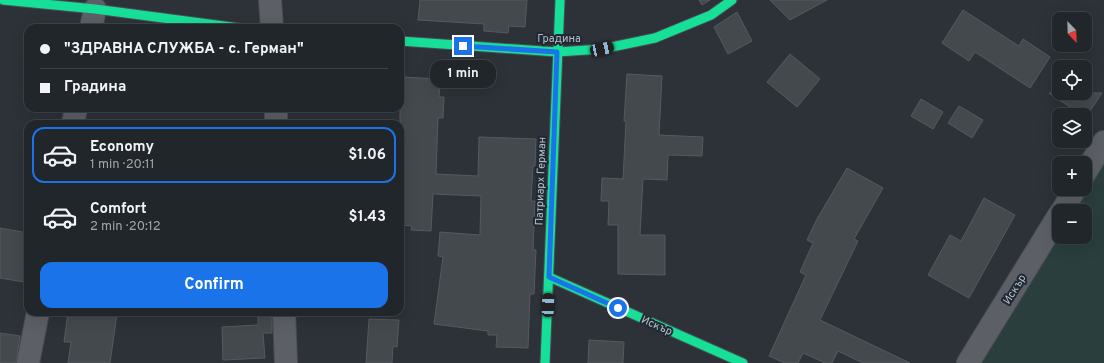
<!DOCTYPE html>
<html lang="en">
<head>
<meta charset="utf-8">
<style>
  body { margin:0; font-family:Overpass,sans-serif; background:#2d3236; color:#f1f3f6; height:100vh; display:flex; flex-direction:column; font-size:15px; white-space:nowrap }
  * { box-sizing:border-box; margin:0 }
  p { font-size:13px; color:#a2a5a8 }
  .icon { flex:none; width:22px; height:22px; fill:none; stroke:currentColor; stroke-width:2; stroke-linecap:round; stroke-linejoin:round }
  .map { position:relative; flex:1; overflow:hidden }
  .sheet { position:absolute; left:24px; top:120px; width:380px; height:196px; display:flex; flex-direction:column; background:#21262a; border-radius:12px; box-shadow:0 4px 16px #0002,0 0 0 1px #3e4347 }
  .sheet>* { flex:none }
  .guide { position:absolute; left:24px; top:24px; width:380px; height:88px; border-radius:12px; box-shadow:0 4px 16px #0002,0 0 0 1px #3e4347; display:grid; align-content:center; height:88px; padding:0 16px; background:#21262a }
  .needle { width:26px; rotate:157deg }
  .fabs { position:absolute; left:1052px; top:12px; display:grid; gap:8px }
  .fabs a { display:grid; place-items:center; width:40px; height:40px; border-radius:8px; background:#21262a; box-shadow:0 4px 16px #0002,0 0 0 1px #3e4347; font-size:20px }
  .end { position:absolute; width:18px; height:18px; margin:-9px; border:5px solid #1a73e8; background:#fff; box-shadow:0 0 0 2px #fff }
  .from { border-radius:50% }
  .bubble { position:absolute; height:28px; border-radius:12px; background:#21262a; box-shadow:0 4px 16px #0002,0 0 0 1px #3e4347; font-size:13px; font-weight:700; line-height:28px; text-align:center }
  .car { position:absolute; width:12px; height:24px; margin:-12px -6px; border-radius:5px; box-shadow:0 0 3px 1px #0007; background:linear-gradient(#222 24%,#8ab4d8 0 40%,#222 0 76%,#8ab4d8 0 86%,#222 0) }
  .guide b { display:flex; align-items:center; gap:14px; height:38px; font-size:15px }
  .guide b+b { border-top:1px solid #3e4347 }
  .guide i { width:10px; height:10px; background:#f1f3f6 }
  ul { padding:7px 0 0; list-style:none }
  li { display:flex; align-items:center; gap:12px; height:56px; margin:0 8px 6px; padding:0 8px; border:2px solid transparent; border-radius:12px }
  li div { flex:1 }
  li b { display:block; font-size:15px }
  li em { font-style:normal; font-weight:700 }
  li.active { border-color:#1a73e8 }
  li>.icon { width:36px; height:36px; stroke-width:1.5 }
  .action { display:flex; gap:8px; margin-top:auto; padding:8px 16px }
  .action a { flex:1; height:46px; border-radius:12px; background:#1a73e8; color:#fff; font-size:16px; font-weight:700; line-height:46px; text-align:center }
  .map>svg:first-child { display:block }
  .green { fill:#2a3e3e }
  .building { fill:#44494e; stroke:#545a60 }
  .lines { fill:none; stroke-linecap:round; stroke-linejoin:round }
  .street-casing { stroke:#4a4e53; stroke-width:24 }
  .fast-casing { stroke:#4a4e53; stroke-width:11 }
  .street { stroke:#5c6066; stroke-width:22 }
  .fast { stroke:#16e098; stroke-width:9 }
  .route { stroke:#1a73e8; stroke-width:5 }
  .labels { text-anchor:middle; stroke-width:4; stroke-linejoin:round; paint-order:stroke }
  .street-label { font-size:11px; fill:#b7bfc8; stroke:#202933 }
</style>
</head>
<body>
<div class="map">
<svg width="1104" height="363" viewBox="0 0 1104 363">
  <rect width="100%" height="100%" fill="#2c3238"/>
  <path class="green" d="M1104,142v221h-136l91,-148v22h26v-26h-23l23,-22v-16z"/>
  <g class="building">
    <path d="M420,0h107l-2,27 -16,-1 -1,7 -24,-2v-7l-66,-4z"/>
    <path d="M699,0h11l-8,5z"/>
    <path d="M770,0h57l-37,20z"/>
    <path d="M963,10l56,36 4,-7 27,18 -20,31 -55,-36 -6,9 -27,-18z"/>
    <path d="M737,12l15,29 -24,13 -14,-27z"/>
    <path d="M790,54l30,25 -23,28 -30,-25z"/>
    <path d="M627,74l35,2 -3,59 44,2 -1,19 -34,-1 -1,25 -24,-1 -3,56h25v40l-47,-1v-49h-10l1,-24h-8l1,-23 21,1 3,-58h-2z"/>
    <path d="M404,77l36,2 -1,18h5l-1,21h-5l-2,56 42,2 1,-39 57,2 -1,27h-2l-2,35h4l-2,49h3l-2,44h-4l-2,54 -32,-1 1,-12h-9v-4l-54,-7 9,-67 -5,-1 2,-24 40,3 1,-39 -48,-2 -2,37 -20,-1 1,-4 -12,-1v-117h3z"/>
    <path d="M1049,93h53l-16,24 -1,-2h-3z"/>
    <path d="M921,99l22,13 -10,17 -22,-13z"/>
    <path d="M959,106l24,14 -11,18 -24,-15z"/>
    <path d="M847,168l36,20 -29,51 4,2 -38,79 90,43h-47l-25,-12 -6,12h-7l-22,-10 -5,10h-13l-16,-7 37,-81 -6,-3 13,-29 -6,-3 10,-21z"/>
    <path d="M984,198l31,17 -46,83 -41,-23 22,-40 11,6z"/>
    <path d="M0,228l28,5v24l-4,25 -24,-4z"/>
    <path d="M68,312h46v1l3,1 -7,49h-42l3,-21h-7z"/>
    <path d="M258,312h14v21h-9l2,25 -42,2 -1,-33 36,-2z"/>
    <path d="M369,319l30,1 -2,27 -4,-1 -1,17h-26z"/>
    <path d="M0,333l20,3 -4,27h-16z"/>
    <path d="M589,340l35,2 -1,21h-35z"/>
  </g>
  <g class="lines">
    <defs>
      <g id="street">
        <path d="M270,0l2,28"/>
        <path d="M91,28l4,-19"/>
        <path d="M276,108v16"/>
        <path d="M73,124l3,-16"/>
        <path d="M1085,173l19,-31"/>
        <path d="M1062,211l13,-22"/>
        <path d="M284,312l2,51"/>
        <path d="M28,363l10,-51"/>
        <path d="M968,363l91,-148"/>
      </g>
      <g id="fast">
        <path d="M3,0l92,9 144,19"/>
        <path d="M400,41l157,11 45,-3 53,-11 56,-23 21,-15"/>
        <path d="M549,277l194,86"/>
        <path d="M545,363l15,-363"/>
      </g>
    </defs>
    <use href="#street" class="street-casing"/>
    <use href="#fast" class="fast-casing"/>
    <use href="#street" class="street"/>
    <use href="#fast" class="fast"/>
  </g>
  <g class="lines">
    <path class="route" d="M463,46l94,6 -8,225 69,31"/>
  </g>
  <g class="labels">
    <g class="street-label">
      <text x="559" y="42">Градина</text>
      <text transform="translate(540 181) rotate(-88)" y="4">Патриарх Герман</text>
      <text transform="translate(1014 289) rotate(-58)" y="4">Искър</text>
      <text transform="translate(657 325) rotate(24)" y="4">Искър</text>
    </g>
  </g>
</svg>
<div class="fabs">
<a><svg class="needle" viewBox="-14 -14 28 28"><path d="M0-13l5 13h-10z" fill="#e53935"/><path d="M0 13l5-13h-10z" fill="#a2a5a8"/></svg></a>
<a><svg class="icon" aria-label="locate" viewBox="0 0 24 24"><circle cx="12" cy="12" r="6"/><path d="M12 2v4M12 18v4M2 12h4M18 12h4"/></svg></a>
<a><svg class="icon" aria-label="layers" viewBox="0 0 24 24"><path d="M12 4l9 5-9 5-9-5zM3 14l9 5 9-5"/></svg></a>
<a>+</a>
<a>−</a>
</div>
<i class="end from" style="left:618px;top:308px"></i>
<i class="end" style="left:463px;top:46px"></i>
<div class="bubble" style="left:430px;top:60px;width:66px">1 min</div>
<i class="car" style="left:602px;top:49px;rotate:78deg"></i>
<i class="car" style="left:548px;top:305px;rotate:2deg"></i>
<div class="guide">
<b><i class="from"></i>&quot;ЗДРАВНА СЛУЖБА - с. Герман&quot;</b>
<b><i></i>Градина</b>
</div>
<section class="sheet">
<ul>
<li class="active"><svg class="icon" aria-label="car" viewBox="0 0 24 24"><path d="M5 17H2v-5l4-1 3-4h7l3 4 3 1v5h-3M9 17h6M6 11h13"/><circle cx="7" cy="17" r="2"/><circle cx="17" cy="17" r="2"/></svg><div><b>Economy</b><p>1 min · 20:11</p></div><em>$1.06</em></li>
<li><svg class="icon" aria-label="car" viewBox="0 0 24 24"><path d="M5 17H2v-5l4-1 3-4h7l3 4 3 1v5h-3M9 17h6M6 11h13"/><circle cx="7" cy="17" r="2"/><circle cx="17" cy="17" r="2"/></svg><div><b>Comfort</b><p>2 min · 20:12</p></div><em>$1.43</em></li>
</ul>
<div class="action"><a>Confirm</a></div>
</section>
</div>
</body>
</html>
